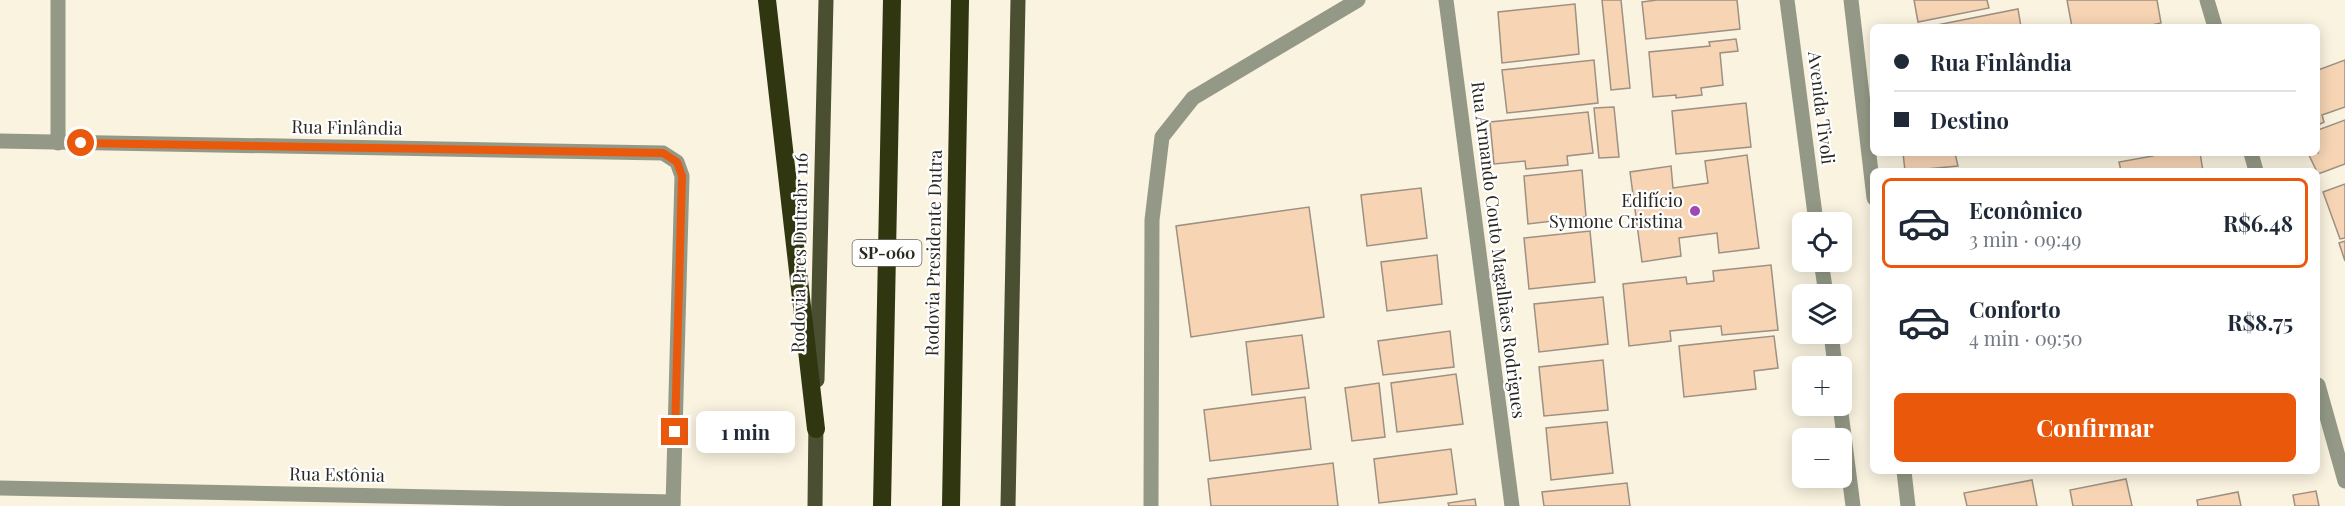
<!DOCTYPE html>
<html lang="pt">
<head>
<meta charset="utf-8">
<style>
  body { margin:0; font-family:"Playfair Display",serif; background:#f2f2f3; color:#1f2937; height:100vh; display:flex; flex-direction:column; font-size:22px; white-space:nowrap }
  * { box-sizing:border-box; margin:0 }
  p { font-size:20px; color:#747a83 }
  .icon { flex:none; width:33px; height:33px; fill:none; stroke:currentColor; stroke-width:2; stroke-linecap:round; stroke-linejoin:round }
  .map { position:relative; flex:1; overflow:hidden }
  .sheet { position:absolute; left:1870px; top:168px; width:450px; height:306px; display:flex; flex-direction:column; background:#fff; border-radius:9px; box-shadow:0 3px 15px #0003 }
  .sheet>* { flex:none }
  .guide { position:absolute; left:1870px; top:24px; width:450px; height:132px; border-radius:9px; box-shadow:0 3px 15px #0003; display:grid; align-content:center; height:132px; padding:0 24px; background:#fff }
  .buttons { position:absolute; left:1792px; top:212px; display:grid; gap:12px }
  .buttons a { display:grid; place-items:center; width:60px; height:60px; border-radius:9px; background:#fff; box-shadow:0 3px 15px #0003; font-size:30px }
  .end { position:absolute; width:27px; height:27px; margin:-14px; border:8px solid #ea580c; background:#fff; box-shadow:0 0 0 3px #fff }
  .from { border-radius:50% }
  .bubble { position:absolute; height:42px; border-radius:9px; background:#fff; box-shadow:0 3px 15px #0003; font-size:20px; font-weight:700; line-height:42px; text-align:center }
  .guide b { display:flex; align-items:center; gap:21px; height:57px; font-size:22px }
  .guide b+b { border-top:2px solid #e0e1e3 }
  .guide i { width:15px; height:15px; background:#1f2937 }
  ul { padding:10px 0 0; list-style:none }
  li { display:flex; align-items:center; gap:18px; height:90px; margin:0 12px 9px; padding:0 12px; border:3px solid transparent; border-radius:9px }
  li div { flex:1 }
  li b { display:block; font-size:22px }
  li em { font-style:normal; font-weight:700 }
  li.active { border-color:#ea580c }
  li>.icon { width:54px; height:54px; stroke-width:1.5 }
  .action { display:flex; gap:12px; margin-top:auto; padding:12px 24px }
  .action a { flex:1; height:69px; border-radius:9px; background:#ea580c; color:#fff; font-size:24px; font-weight:700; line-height:69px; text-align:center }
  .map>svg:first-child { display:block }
  .building { fill:#f6d4b4; stroke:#9e9082; stroke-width:1.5 }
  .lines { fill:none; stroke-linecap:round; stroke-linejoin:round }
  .minor { stroke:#949987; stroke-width:15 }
  .primary { stroke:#494f30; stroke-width:15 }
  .motorway { stroke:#2f3610; stroke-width:18 }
  .route { stroke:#ea580c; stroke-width:8 }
  .poi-dot { fill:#9f47b3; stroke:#fff; stroke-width:2 }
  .labels { text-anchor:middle; stroke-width:4.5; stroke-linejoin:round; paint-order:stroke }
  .shield { fill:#fff; stroke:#6b6864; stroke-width:1.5 }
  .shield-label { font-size:16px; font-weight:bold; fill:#2b2821 }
  .street-label { font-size:18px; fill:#2b2821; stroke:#fff }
  .poi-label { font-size:18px; fill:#2b2821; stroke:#fff; text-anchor:end }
</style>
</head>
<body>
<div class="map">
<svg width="2345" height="506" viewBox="0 0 2345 506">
  <rect width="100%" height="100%" fill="#faf3e0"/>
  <g class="building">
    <path d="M1602,0h19l9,88 -19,2z"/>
    <path d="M1657,0h80l3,29 -94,10 -4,-37z"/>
    <path d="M1914,0h73l2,8 -71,14z"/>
    <path d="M2067,0h90l4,23 -19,4h-70z"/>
    <path d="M1575,4l4,50 -77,9 -4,-51z"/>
    <path d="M2018,9l3,18h-94z"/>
    <path d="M1736,39l2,12 -18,2 3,32 -22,3 1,7 -26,3v-3l-23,2 -4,-45 61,-6 -1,-4z"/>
    <path d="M1594,60l4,43 -91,10 -5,-43z"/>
    <path d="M2345,60v47l-23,8 2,7 -6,3v-55z"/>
    <path d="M1746,103l5,44 -75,7 -4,-43z"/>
    <path d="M1614,107l5,50 -20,1 -5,-50z"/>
    <path d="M1588,112l5,41 -26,3 1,9 -42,4 -1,-8 -31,3 -4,-42z"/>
    <path d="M2345,120v44l-27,10 -10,-21h10v-23z"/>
    <path d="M1903,153h52l3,13 -53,5z"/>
    <path d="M2152,153h48l3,18h-82l-2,-9 34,-6z"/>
    <path d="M1747,155l12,93 -40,5 -2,-20 -38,5 2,18 -39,6 -12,-90 41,-6 2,22 35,-5 -3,-22z"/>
    <path d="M1582,170l4,47 -58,7 -4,-48z"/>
    <path d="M2345,184v54l-5,1 -17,-47z"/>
    <path d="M1421,188l6,50 -60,8 -6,-51z"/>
    <path d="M1309,207l15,110 -133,20 -15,-111z"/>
    <path d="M1590,231l5,51 -66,7 -5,-51z"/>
    <path d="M2345,241v20l-6,-18z"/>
    <path d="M1437,255l5,49 -55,7 -6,-49z"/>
    <path d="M1771,265l7,65 -56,5 -1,-9 -51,5 1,10 -42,5 -6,-62 63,-7 1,7 27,-3 -1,-10z"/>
    <path d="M1603,297l5,47 -69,8 -5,-48z"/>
    <path d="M1450,331l4,36 -71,8 -5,-34z"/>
    <path d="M1302,335l7,53 -57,7 -6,-53z"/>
    <path d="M1774,336l4,32 -24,3 2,18 -72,8 -5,-51z"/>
    <path d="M1603,360l5,50 -64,6 -5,-49z"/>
    <path d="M1456,374l7,50 -66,8 -6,-49z"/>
    <path d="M1379,383l6,54 -33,4 -7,-53z"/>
    <path d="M1305,397l6,52 -101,12 -6,-51z"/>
    <path d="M1607,422l6,51 -62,7 -5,-52z"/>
    <path d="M1451,449l6,45 -78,9 -5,-44z"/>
    <path d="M1333,463l5,43h-127l-3,-27z"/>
    <path d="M2126,479l6,27h-59l-3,-16z"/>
    <path d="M2032,480l5,26h-70l-3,-13z"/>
    <path d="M1627,483l3,23h-86l-2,-14z"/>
    <path d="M2316,491l3,15h-24l-2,-11z"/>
    <path d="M2238,492l3,14h-43l-1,-6z"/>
    <path d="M1475,499l1,7h-27l-1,-3z"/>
  </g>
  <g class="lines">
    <g class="minor">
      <path d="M58,0v143"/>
      <path d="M1446,0l66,506"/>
      <path d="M1787,0l29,222"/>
      <path d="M1851,0l23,198"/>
      <path d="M2207,0l8,27"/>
      <path d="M0,141l663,12 14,9 5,14 -9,330"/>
      <path d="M2251,153l5,18"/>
      <path d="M1821,261l5,33"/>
      <path d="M1831,333l4,33"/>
      <path d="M2318,385l27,96"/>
      <path d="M1840,405l13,101"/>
      <path d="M1904,471l4,35"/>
      <path d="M0,488l673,14"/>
      <path d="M1151,506l1,-286 10,-83 31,-39 165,-98"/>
    </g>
    <g class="primary">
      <path d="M817,380l9,-380"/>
      <path d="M815,506l1,-87"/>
      <path d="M1008,506l10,-506"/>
    </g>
    <g class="motorway">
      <path d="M767,0l49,429"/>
      <path d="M882,506l10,-506"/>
      <path d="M951,506l9,-506"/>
    </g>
  </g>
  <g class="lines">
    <path class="route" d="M81,143l582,10 14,9 5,14 -7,256"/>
  </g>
  <circle class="poi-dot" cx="1695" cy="211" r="6"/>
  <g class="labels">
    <rect class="shield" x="852.5" y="240" width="69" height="26" rx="4.5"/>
    <g class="shield-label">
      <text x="887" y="259">SP-060</text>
    </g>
    <g class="street-label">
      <text transform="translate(1821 108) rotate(83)" y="6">Avenida Tivoli</text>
      <text transform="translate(347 128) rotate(1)" y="6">Rua Finlândia</text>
      <text transform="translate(1498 250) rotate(83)" y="6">Rua Armando Couto Magalhães Rodrigues</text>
      <text transform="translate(800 253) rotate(-89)" y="6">Rodovia Pres Dutrabr 116</text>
      <text transform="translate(934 253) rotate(-89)" y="6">Rodovia Presidente Dutra</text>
      <text transform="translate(337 475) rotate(1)" y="6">Rua Estônia</text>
    </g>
    <g class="poi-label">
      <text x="1683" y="207">Edifício<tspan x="1683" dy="21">Symone Cristina</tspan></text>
    </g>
  </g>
</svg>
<div class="buttons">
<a><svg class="icon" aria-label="locate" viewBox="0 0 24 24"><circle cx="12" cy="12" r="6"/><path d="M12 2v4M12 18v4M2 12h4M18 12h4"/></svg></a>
<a><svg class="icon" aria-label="layers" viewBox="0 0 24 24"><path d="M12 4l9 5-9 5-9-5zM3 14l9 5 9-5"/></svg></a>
<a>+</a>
<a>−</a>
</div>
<i class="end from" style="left:81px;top:143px"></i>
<i class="end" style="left:675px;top:432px"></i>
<div class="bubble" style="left:696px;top:411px;width:99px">1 min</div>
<div class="guide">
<b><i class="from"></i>Rua Finlândia</b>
<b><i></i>Destino</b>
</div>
<section class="sheet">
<ul>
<li class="active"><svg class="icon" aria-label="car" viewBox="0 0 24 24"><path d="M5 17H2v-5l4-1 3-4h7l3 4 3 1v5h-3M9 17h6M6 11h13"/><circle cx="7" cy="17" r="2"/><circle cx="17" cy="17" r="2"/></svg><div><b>Econômico</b><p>3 min · 09:49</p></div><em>R$6.48</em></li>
<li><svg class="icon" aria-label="car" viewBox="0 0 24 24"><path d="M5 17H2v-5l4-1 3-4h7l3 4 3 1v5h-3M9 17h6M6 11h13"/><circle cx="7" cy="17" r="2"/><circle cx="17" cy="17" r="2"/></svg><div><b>Conforto</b><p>4 min · 09:50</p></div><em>R$8.75</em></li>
</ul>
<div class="action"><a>Confirmar</a></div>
</section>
</div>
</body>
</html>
